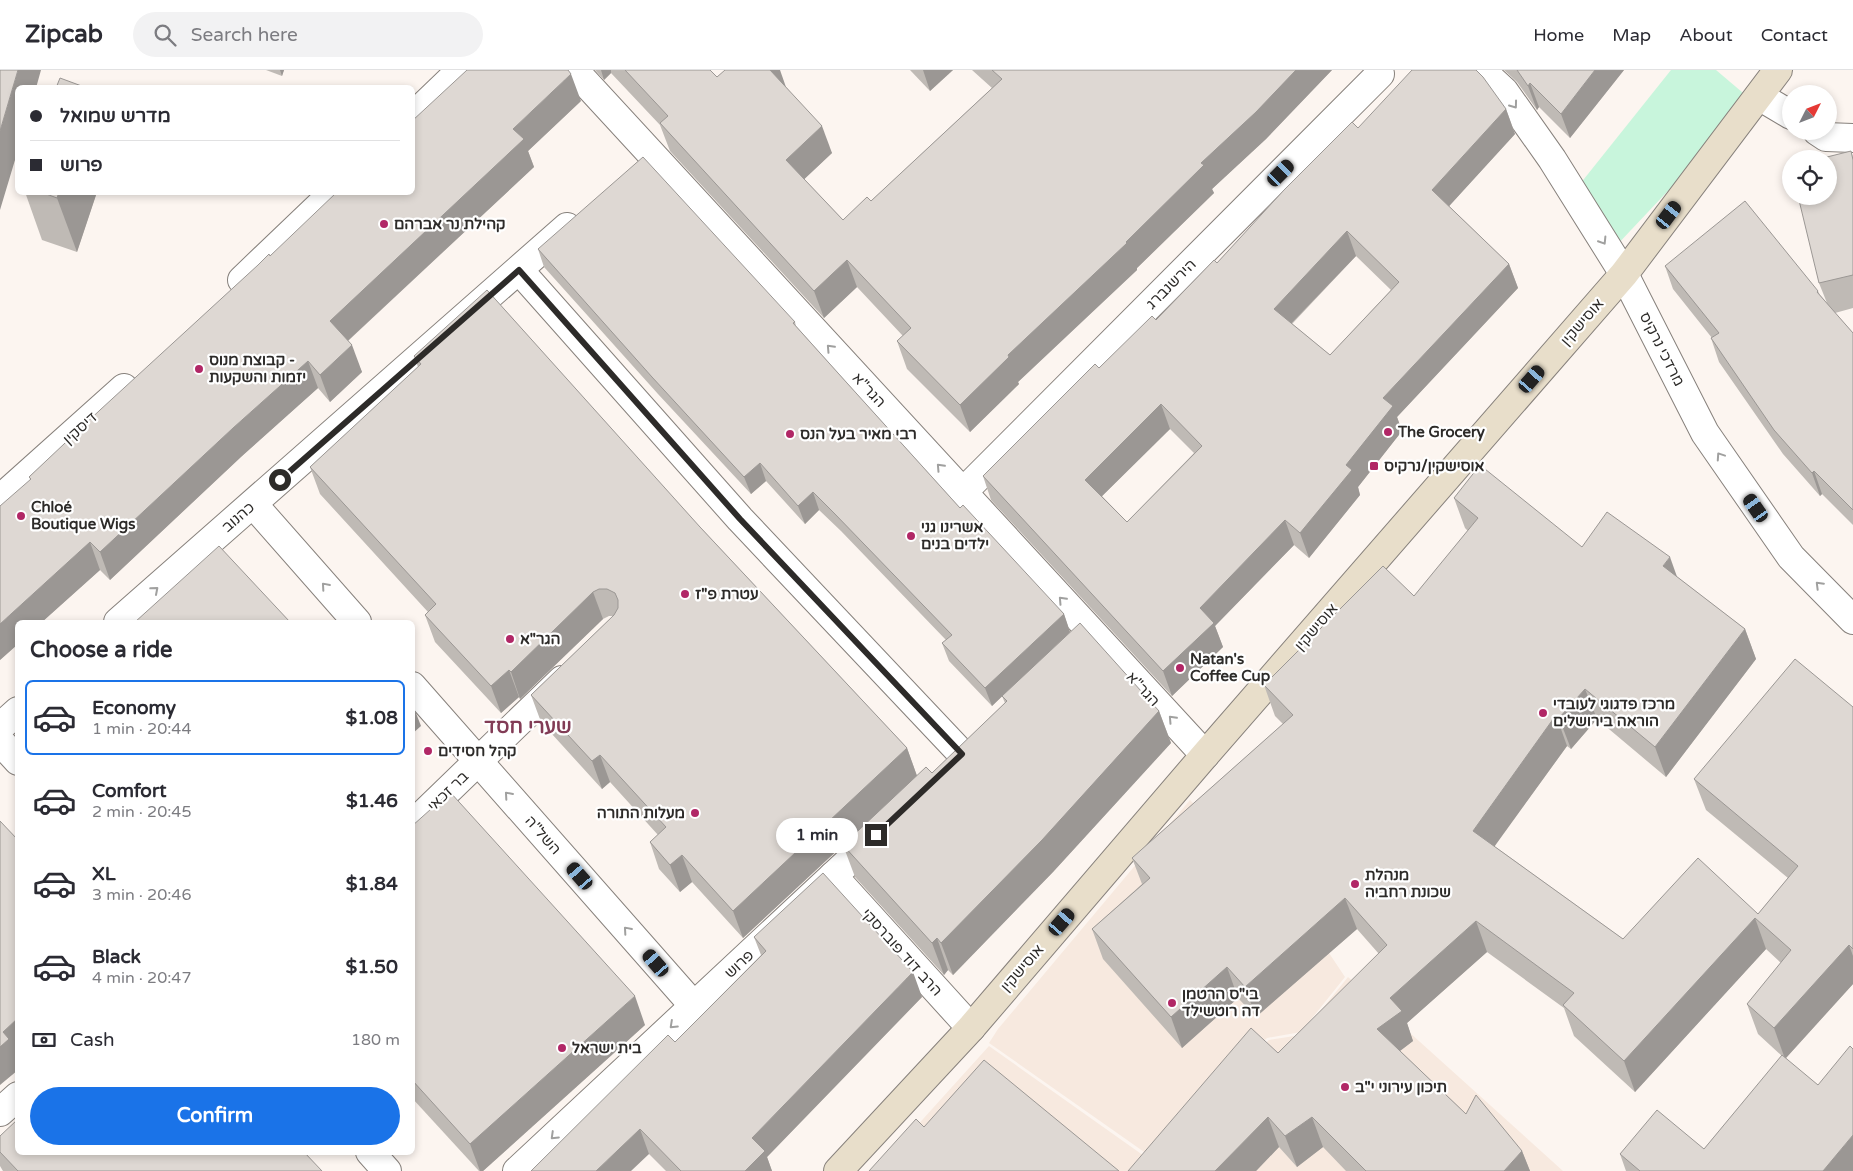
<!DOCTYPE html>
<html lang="en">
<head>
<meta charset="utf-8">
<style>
  body { margin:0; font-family:"Varela Round","Noto Sans Hebrew",sans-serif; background:#f2f2f3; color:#2b2b33; height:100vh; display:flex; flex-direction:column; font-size:19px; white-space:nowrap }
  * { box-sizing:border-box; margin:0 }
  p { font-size:16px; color:#7c7c81 }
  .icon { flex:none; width:28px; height:28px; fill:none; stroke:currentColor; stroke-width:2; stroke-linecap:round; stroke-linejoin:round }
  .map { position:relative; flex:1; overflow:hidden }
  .drawer { position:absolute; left:15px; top:550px; width:400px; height:535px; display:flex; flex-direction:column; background:#fff; border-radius:8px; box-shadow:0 2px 8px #0003 }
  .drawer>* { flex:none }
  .banner { position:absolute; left:15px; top:15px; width:400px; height:110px; border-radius:8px; box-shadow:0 2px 8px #0003; display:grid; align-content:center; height:110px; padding:0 15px; background:#fff }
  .needle { width:32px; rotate:48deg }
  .fabs { position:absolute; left:1782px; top:15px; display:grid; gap:10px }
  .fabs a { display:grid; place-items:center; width:55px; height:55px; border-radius:50%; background:#fff; box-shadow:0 2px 8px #0003; font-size:25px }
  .end { position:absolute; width:22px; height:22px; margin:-11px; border:6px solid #2d2b29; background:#fff; box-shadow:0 0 0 2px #fff }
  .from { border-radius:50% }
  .bubble { position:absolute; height:35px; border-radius:18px; background:#fff; box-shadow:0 2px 8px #0003; font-size:16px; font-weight:700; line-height:35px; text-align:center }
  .car { position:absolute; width:15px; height:30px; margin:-15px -8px; border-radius:6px; box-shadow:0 0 4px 1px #0007; background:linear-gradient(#222 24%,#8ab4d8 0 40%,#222 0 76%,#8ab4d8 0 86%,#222 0) }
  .banner b { display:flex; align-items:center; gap:18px; height:48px; font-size:19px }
  .banner b+b { border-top:1px solid #e1e1e2 }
  .banner i { width:12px; height:12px; background:#2b2b33 }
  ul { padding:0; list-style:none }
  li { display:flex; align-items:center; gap:15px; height:75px; margin:0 10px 8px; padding:0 5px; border:2px solid transparent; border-radius:8px }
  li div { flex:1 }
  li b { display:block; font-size:19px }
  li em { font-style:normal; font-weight:700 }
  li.selected { border-color:#1a73e8 }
  li>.icon { width:45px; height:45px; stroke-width:1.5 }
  h2 { padding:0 15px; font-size:22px; line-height:60px }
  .pay { display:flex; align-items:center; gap:12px; height:55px; padding:0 15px; font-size:19px }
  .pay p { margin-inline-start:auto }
  .button { display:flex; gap:10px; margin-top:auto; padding:10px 15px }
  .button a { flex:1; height:58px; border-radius:30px; background:#1a73e8; color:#fff; font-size:20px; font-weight:700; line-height:58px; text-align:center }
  header { display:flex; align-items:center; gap:30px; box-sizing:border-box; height:70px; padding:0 25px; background:#fff; border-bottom:1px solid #e1e1e2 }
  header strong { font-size:24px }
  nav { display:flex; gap:28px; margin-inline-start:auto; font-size:18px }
  .search { width:350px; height:45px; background:#f2f2f3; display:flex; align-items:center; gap:12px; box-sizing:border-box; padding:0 18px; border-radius:28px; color:#7c7c81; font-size:19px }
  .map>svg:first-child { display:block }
  .built { fill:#f7e9df }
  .green { fill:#c8f5dc }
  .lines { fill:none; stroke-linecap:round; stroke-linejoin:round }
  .street-casing { stroke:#87817c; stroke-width:30 }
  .secondary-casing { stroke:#87817c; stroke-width:30 }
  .street { stroke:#fff; stroke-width:28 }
  .secondary { stroke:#e8deca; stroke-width:28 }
  .wall { fill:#bfbab5; fill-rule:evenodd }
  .shaded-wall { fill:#9b9794 }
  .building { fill:#ded8d3; stroke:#9b9794; fill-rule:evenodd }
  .oneway { stroke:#a0a09f }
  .route { stroke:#2d2b29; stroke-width:6 }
  .poi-dot { fill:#b12766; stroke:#fff; stroke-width:2 }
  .labels { text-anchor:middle; stroke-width:4.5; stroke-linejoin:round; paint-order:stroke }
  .poi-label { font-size:15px; font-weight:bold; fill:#2d2b29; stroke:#fff; text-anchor:start }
  .street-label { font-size:15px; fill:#2d2b29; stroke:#fff }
  .district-label { font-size:20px; font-weight:bold; fill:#823c56; stroke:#fff }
</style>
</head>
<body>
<header>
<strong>Zipcab</strong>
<div class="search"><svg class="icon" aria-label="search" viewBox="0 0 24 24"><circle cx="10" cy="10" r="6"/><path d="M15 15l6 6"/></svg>Search here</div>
<nav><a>Home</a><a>Map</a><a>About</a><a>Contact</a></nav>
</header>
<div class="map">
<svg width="1853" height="1101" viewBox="0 0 1853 1101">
  <rect width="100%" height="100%" fill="#fcf5f0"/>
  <g class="built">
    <path d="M1190,730l115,117 40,60 -44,55 -34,6 -120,116 -158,-111 9,-14z"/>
    <path d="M1348,907l215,194h-598l-51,-42 75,-83 158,112 122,-118 32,-5z"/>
  </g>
  <path class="green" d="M1671,0h45l33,28 -68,79 -66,70 -35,-63z"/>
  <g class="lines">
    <defs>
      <g id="street">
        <path d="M574,0l631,685"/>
        <path d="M1481,0l23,21 48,68 72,115 81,159 86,124 62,63"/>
        <path d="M1759,26l32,19"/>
        <path d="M412,47l49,-47"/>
        <path d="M1817,61l9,6 27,1"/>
        <path d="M519,200l221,249 222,235"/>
        <path d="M242,210l92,-88"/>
        <path d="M963,422l417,-418"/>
        <path d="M0,429l124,-111"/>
        <path d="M253,434l104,118"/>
        <path d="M118,552l449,-395"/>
        <path d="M412,616l282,320"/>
        <path d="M0,657l18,-16"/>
        <path d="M0,671l18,20"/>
        <path d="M412,755l150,-145"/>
        <path d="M833,806l138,152"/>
        <path d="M0,1042l18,-16"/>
        <path d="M370,1082l17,19"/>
        <path d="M517,1101l359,-335"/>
      </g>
      <path id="secondary" d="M838,1101l133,-143 234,-273 419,-481 154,-204"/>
    </defs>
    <use href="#street" class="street-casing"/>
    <use href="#secondary" class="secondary-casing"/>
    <use href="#street" class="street"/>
    <use href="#secondary" class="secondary"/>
  </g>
  <g class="wall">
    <path d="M266,0h18l-2,6z"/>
    <path d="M595,0h115l7,7 70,11 45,65 -28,26 39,41 28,-19 121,-113 -20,-18h360l-66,69 -54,50 2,4 -77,75v2l-119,112 1,2 -49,48 -63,-63 -10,-28 6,-5 -46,-49 -33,31 -154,-167 -10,-26 -49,-52 -7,7z"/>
    <path d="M910,0h43l-23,21z"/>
    <path d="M1504,0h120l-54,68 -31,-31 -2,3 -20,-28z"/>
    <path d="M581,31l-53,50 6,16 -186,174 14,31 -32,30 -12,-14 -76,68 -132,124 -10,-10 -58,52h-24v22l-18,16 30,-181 -1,-2 241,-221z"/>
    <path d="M1506,39l9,25 -66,72 60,58 9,24 -121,129 5,14 -44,56 2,8 -51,63 -15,-13 -79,81 8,21 -51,49 -181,-196 -8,-24 116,-108 57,-48 61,-57 141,-135zM1356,186l35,34 -61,65 -38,-31zM1170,359l24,24 -67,69 -25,-26z"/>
    <path d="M1851,81l2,6v151l-18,5 18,20v192l-31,-31 -2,2 -37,-42 -64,-92 -8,-24h1l-39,-49 -8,-23 153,25 2,4 7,8 -8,-20z"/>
    <path d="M25,122h72l-20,60 -35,-12z"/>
    <path d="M538,179l257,73 1,4 51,57 113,125 104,106 6,18 89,79 12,32 -118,129 -100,103 -5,-5 -4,5 -89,-98 -12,-32 -100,93 -51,-56 -12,10 -21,-23 -9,-27 8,-7 -48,-53 -8,7 -61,-67 -10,-27 82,-79h-4l-6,3 -83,80 -1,-2 -18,16 -66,-71 -10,-27 3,-3 -108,-118 -10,-27 108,-100 -4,-11 286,171 207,221 10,28 15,-3 73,-70 -3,-7 -10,10 -43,-45 -7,-18 4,-3 -105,-109 -22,-21 -14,14 -39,-43 -15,13 -93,-100 -114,-127z"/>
    <path d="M1454,428l128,49 95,30 68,52 11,30 -90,118 -69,-58 -26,30 -4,-3 -73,100 129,93 135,-25 30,-36 -82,-68 -12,-31 159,-72v277l-67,74 67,113h-227l-6,-17 84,-5 78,-93 -24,-22 -11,-30 34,-41 -15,-14 -131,143 -61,-56 -10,-28 -77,-56 -80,71 6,18 -13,10 66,63 56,37 8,20h-184l-23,-24 -26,20 -18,-20 -23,24h-128l150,-118 101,-99 -22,-25 -101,88 -18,-19 -56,50 -79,-89 -11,-30 50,-45 -10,-26 151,-134 -8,-8 -11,-31 150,-89 54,-65 -3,-3z"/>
    <path d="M412,756l233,199 -162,146h-4l-67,-73z"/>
    <path d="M754,867l168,60 -155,160 5,14h-106l-17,-17 -118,17 144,-129 86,-87z"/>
    <path d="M0,1082l322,19h-319l-3,-5z"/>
  </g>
  <g class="shaded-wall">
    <path d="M18,0h23l-5,18h-18v62l-18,60v-79z"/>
    <path d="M280,0h4l-2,6z"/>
    <path d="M601,0h10v3l-7,7z"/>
    <path d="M770,0h10l7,20z"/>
    <path d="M923,0h30l-23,21z"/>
    <path d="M1296,0h36l-66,69 -54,50 2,4 -77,75v2l-119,112 1,2 -49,48 -10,-27 48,-50 118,-113 75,-79z"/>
    <path d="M1595,0h29l-54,68 -9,-24z"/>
    <path d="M571,4l10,27 -53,50 6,16 -194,181 -10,-27 183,-192z"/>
    <path d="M1530,13l9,24 -2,3 -9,-24z"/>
    <path d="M1506,39l9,25 -74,81 -9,-25z"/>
    <path d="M822,56l10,27 -36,34 -10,-27z"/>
    <path d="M59,122h38l-20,60 -20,-54z"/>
    <path d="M1347,161l9,25 -74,77 -8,-24z"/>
    <path d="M847,190l10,27 -33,31 -10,-27z"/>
    <path d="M1509,194l9,24 -121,129 5,14 -44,56 2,8 -51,63 -9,-25 83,-135z"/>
    <path d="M352,275l10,27 -32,30 -10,-27z"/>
    <path d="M308,291l10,27 -76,68 -132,124 -10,-28 133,-124z"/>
    <path d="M1161,334l9,25 -76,75 -9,-24z"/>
    <path d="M760,393l6,18 -15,13 -7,-17z"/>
    <path d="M1814,401l8,23 -2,2 -8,-23z"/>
    <path d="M813,422l6,18 -14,14 -7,-18z"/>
    <path d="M1285,450l9,25 -79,81 8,21 -51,49 -9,-25 37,-63z"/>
    <path d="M90,472l10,28 -58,52h-24v22l-18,16v-36z"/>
    <path d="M1670,487l11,31 -18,-22z"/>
    <path d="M593,522l10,27 -83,80 -9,-27z"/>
    <path d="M1064,544l6,18 -78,74 -7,-18z"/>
    <path d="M1745,559l11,30 -90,118 -11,-30z"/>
    <path d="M509,600l10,27 -18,16 -10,-27z"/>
    <path d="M1585,619l12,30 -26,30 -12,-31z"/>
    <path d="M414,638l7,18 -9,8v-24z"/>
    <path d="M1159,641l12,32 -118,129 -100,103 -12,-32z"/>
    <path d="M1556,645l11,31 -83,115 -11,-30z"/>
    <path d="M907,678l10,28 -174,162 -10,-27z"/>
    <path d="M600,685l10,27 -8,7 -10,-28z"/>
    <path d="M682,785l10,27 -12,10 -10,-27z"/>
    <path d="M1345,828l12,31 -101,88 -11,-30z"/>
    <path d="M1755,848l11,31 -131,143 -11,-31z"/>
    <path d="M1476,851l11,31 -80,71 6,18 -25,19 -11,-31 13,-31z"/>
    <path d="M937,868l11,32 -4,5 -12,-32z"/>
    <path d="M1849,875l4,11v28l-68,75 -11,-31z"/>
    <path d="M1227,897l11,31 -56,50 -11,-31z"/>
    <path d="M913,902l9,25 -155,160 5,14h-27l7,-33z"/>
    <path d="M635,926l10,29 -162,146h-3l-10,-27z"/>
    <path d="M18,948v39l-2,1 2,4v8l-18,15v-38l3,-15z"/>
    <path d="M1268,1047l11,30 -23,24h-41z"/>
    <path d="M1312,1047l11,30 -26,20 -12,-31z"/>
    <path d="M640,1059l9,25 -18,17h-35z"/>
    <path d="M1853,1065v36h-30z"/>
    <path d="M1522,1081l8,20h-26z"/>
  </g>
  <g class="building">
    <path d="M0,0h18l-18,61z"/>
    <path d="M467,0h101l3,4 -58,55 11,10 -194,182 22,24 -32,30 -12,-14 -75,67 -133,124 -10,-10 -90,82v-118l31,-27 -2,-2 71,-67 158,-145 11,-11 1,2 67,-64h75v-71z"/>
    <path d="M625,0h85l7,7 8,-7h45l52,56 -36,34 57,60 24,-23 4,4 131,-122 -10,-9h304l-40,42 -55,51 3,2 -78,77 1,1 -119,112 1,2 -49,48 -63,-64 14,-13 -64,-68 -33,31 -154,-168 8,-7z"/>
    <path d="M1412,0h64l7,7 23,32 -74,81 77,74 -126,134 10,8 -47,59 6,5 -52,63 -15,-13 -85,88 14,15 -51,48 -180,-195 112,-112 4,4 53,-52 4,4 58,-60 3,3 67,-73 68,-68 6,6zM1347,161l52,51 -69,73 -56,-46zM1161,334l41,42 -75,76 -42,-42z"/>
    <path d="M1517,0h78l-34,44 -31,-31 -2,3z"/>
    <path d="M60,8l27,10h-31z"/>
    <path d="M1851,81l2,9v115l-34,8 -21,-87h31v-37h-10z"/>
    <path d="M643,87l152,165 -2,1 54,60 113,125 3,-3 101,109 -79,74 -43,-45 10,-8 -118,-122 -21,-21 -15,14 -38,-43 -16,14 -92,-100 -114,-128z"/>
    <path d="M41,122h18l-2,6z"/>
    <path d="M1745,131l73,90 -1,1 36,41v177l-39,-39 -2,2 -38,-43 -63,-92 8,-5 -54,-67z"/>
    <path d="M487,220l213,237 207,221 -174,163 -51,-56 -12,10 -20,-23 16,-15 -66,-72 -8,6 -61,-66 83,-80 4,-7v-8l-3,-7 -8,-4h-8l-6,3 -82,80 -2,-2 -18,16 -66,-71 11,-11 -126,-137 111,-103 -7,-8z"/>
    <path d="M1480,395l102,82 25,-35 63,45 -7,9 82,63 -90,118 -70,-58 -26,29 -3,-3 -83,116 150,108 75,-81 60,56 40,-48 -104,-87 101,-120 58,48v242l-4,-4 -75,83 -27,-24 44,-54 -36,-32 -131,143 -61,-56 11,-12 -98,-72 -86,77 12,13 -25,18 89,85 10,-19 46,56 -18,20h-138l-54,-54 -27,19 -17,-19 -53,54h-87l123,-143 27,25 109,-108 -42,-47 -100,89 -18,-20 -56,50 -79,-88 58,-51 -18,-20 161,-143 -29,-30 119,-119 31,30 64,-78 -24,-20z"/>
    <path d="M219,476l71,76h-155z"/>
    <path d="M1080,553l79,88 -117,129 -101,103 -4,-5 -5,5 -89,-98 83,-78 6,6 75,-72 -5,-5z"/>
    <path d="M450,722l185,204 -165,148 -58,-64v-254z"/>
    <path d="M0,751l18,19v178l-15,14 6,7 -9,8z"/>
    <path d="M823,803l90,99 -161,166 13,13 -20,20h-64l-41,-42 -44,42h-65l137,-136 7,7 91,-91 -12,-14z"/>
    <path d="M1850,976l3,3v86l-30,36h-183l-20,-17 37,-44 47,39 78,-94 36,30z"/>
    <path d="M984,990l135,111h-250l47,-52 8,8z"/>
    <path d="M18,1049v33h286l18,19h-304l-18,-19v-16z"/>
  </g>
  <defs><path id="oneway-chevron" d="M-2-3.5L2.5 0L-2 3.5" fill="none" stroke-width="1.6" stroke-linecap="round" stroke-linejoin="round" transform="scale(1.25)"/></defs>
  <g class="oneway">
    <use href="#oneway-chevron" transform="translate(1514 35) rotate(54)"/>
    <use href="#oneway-chevron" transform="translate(1603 171) rotate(58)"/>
    <use href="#oneway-chevron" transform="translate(830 278) rotate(-133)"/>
    <use href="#oneway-chevron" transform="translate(1720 386) rotate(-124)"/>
    <use href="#oneway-chevron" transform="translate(940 397) rotate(-133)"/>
    <use href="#oneway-chevron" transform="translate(1819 515) rotate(-135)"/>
    <use href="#oneway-chevron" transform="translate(325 516) rotate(-131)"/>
    <use href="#oneway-chevron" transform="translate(155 520) rotate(-41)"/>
    <use href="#oneway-chevron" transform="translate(1062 530) rotate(-133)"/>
    <use href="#oneway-chevron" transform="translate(1172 649) rotate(-133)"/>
    <use href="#oneway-chevron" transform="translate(508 725) rotate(-131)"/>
    <use href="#oneway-chevron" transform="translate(627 860) rotate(-131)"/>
    <use href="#oneway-chevron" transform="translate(673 955) rotate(137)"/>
    <use href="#oneway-chevron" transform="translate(554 1066) rotate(136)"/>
  </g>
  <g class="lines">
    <path class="route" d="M280,410l239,-210 221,249 222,235 -86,81"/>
  </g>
  <g class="poi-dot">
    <circle cx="384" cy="154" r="5"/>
    <circle cx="199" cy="299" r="5"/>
    <circle cx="1388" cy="362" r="5"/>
    <circle cx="790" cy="364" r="5"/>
    <rect x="1369" y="391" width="10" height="10" rx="2.5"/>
    <circle cx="21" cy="446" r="5"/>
    <circle cx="911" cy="466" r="5"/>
    <circle cx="685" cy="524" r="5"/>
    <circle cx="510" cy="569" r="5"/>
    <circle cx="1180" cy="598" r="5"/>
    <circle cx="1543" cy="643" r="5"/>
    <circle cx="428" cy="681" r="5"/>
    <circle cx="695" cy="743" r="5"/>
    <circle cx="1355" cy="814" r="5"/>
    <circle cx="1172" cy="933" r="5"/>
    <circle cx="562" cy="978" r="5"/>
    <circle cx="1345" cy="1017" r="5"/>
  </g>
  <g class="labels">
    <g class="poi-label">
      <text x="394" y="159">קהילת נר אברהם</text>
      <text x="209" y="295">קבוצת מנוס -<tspan x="209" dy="17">יזמות והשקעות</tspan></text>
      <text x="1398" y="367">The Grocery</text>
      <text x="800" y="369">רבי מאיר בעל הנס</text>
      <text x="1384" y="401">אוסישקין/נרקיס</text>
      <text x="31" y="442">Chloé<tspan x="31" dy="17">Boutique Wigs</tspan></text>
      <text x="921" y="462">אשרינו גני<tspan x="921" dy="17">ילדים בנים</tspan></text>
      <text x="695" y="529">עטרת פ"ז</text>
      <text x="520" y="574">הגר"א</text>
      <text x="1190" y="594">Natan's<tspan x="1190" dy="17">Coffee Cup</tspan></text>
      <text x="1553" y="639">מרכז פדגוגי לעובדי<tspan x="1553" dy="17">הוראה בירושלים</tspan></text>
      <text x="438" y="686">קהל חסידים</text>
      <text x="685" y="748" text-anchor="end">מעלות התורה</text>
      <text x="1365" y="810">מנהלת<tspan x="1365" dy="17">שכונת רחביה</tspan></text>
      <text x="1182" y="929">בי"ס הרטמן<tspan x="1182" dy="17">דה רוטשילד</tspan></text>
      <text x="572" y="983">בית ישראל</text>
      <text x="1355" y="1022">תיכון עירוני י"ב</text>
    </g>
    <g class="street-label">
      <text transform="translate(1171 214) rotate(-45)" y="5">הירשנברג</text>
      <text transform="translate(1582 252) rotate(-49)" y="5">אוסישקין</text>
      <text transform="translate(1662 279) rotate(63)" y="5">מרדכי נרקיס</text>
      <text transform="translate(869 320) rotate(47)" y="5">הגר"א</text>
      <text transform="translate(80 358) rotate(-42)" y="5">דיסקין</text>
      <text transform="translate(238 447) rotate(-41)" y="5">כהנוב</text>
      <text transform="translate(1316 557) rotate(-49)" y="5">אוסישקין</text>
      <text transform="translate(1143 619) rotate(47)" y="5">הגר"א</text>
      <text transform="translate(448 721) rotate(-44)" y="5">בר זכאי</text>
      <text transform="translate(543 765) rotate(49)" y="5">השל"ה</text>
      <text transform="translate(902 882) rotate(48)" y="5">הרב דוד פוברסקי</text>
      <text transform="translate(739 894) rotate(-43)" y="5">פרוש</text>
      <text transform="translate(1022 898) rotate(-49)" y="5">אוסישקין</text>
    </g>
    <g class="district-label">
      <text x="528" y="663">שערי חסד</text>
    </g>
  </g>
</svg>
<div class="fabs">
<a><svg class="needle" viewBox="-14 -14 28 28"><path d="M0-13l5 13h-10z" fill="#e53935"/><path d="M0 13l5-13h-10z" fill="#7c7c81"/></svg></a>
<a><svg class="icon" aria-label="locate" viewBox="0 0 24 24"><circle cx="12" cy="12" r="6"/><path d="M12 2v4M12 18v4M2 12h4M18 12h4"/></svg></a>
</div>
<i class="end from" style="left:280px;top:410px"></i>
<i class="end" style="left:876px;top:765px"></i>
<div class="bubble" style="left:776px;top:748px;width:82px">1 min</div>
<i class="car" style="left:1281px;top:103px;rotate:45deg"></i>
<i class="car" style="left:1669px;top:145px;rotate:37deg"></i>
<i class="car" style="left:1532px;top:309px;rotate:41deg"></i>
<i class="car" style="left:1756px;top:438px;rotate:325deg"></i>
<i class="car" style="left:580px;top:806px;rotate:319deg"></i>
<i class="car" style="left:1062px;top:852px;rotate:41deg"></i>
<i class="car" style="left:656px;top:893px;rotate:319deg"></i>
<div class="banner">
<b><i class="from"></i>מדרש שמואל</b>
<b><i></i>פרוש</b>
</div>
<section class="drawer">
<h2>Choose a ride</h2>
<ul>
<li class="selected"><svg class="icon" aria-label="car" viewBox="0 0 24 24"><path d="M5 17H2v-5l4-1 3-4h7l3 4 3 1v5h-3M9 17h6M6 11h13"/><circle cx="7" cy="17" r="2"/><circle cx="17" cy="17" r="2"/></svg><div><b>Economy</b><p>1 min · 20:44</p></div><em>$1.08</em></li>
<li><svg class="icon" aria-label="car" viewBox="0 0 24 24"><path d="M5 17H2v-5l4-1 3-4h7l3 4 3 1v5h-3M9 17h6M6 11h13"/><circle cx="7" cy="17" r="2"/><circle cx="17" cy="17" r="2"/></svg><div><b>Comfort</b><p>2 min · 20:45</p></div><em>$1.46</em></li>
<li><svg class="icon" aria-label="car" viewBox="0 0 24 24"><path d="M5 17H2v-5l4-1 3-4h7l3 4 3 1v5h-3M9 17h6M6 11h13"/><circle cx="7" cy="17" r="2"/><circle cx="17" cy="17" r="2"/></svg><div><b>XL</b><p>3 min · 20:46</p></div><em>$1.84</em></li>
<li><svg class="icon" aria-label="car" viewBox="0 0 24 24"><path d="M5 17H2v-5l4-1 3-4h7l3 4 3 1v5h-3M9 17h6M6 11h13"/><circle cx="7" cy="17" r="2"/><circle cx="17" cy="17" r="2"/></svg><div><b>Black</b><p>4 min · 20:47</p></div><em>$1.50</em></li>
</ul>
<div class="pay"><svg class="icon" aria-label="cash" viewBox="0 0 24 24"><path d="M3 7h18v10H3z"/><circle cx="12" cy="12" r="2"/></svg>Cash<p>180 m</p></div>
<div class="button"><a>Confirm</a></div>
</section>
</div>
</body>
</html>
